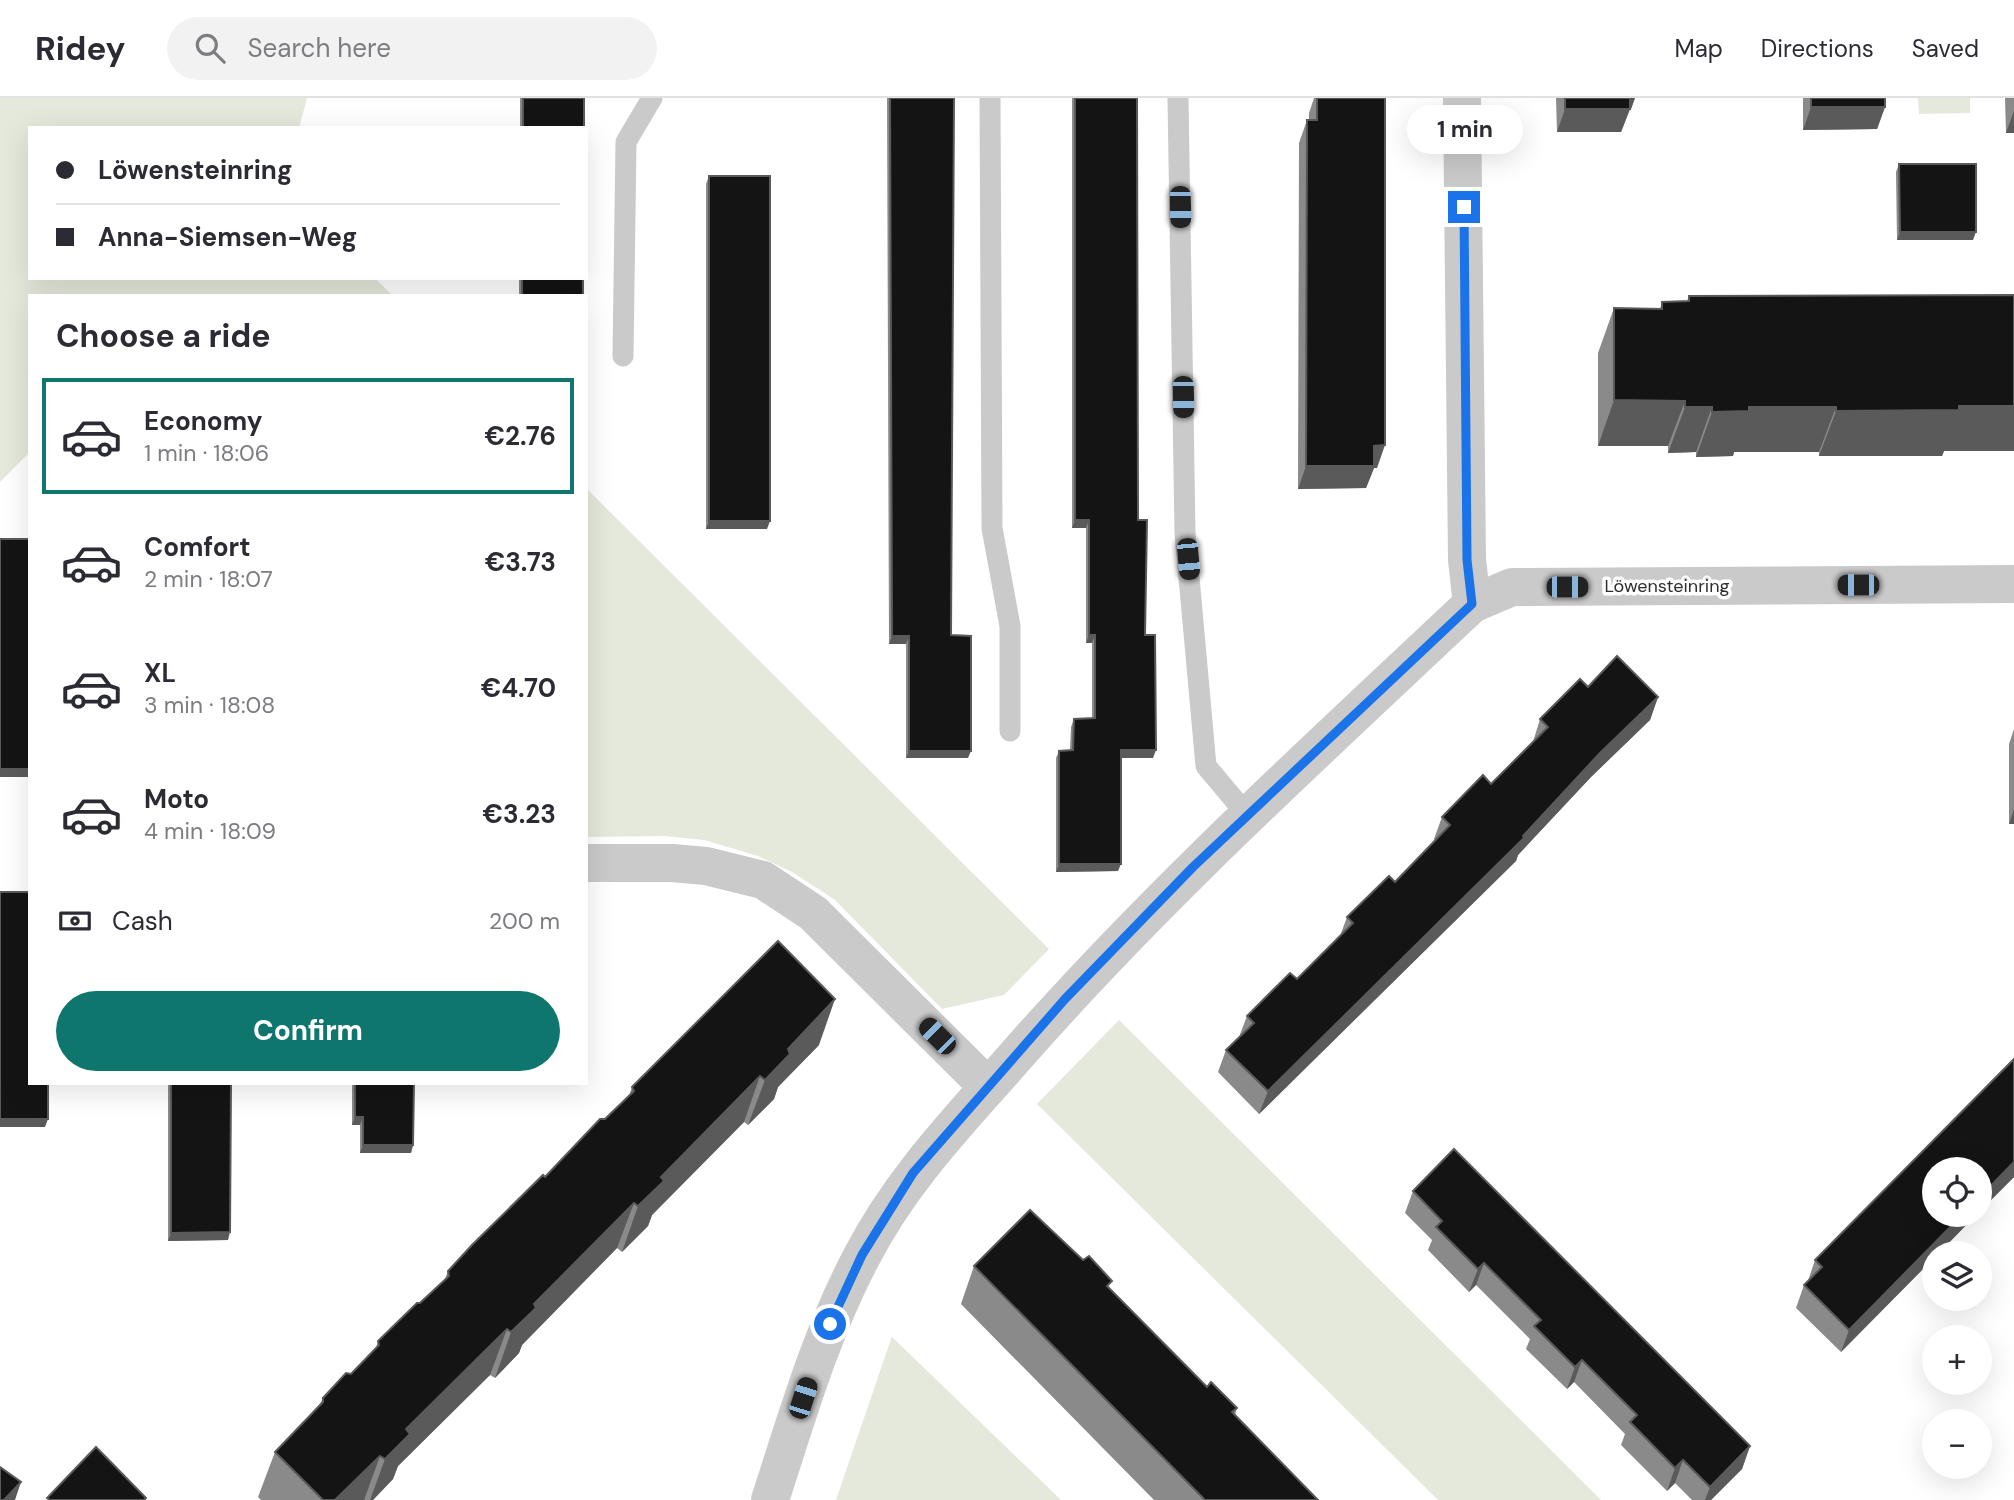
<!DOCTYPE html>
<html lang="en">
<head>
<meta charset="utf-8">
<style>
  body { margin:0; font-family:"DM Sans",sans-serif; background:#f2f2f3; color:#2b2b33; height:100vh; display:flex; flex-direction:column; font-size:26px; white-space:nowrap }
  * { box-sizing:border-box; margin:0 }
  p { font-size:23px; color:#7c7c81 }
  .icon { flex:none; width:38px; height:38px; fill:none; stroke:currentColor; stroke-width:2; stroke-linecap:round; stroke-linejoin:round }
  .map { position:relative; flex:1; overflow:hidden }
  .sheet { position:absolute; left:28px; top:196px; width:560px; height:791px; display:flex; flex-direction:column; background:#fff; border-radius:0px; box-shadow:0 7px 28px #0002 }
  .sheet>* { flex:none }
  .hud { position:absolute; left:28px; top:28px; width:560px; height:154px; border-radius:0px; box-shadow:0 7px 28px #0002; display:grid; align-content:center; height:154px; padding:0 28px; background:#fff }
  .fabs { position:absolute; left:1922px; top:1059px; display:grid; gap:14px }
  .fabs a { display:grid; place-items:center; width:70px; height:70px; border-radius:50%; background:#fff; box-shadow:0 7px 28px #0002; font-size:35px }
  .end { position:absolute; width:32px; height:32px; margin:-16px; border:9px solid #1a73e8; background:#fff; box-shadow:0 0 0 4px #fff }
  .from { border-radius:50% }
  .bubble { position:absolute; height:49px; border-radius:24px; background:#fff; box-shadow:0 7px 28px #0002; font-size:23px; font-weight:700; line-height:49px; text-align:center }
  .car { position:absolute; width:21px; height:42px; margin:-21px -10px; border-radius:9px; box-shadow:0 0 5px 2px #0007; background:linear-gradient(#222 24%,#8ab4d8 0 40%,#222 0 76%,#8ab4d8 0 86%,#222 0) }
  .hud b { display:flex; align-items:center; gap:24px; height:66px; font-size:26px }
  .hud b+b { border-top:2px solid #e1e1e2 }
  .hud i { width:18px; height:18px; background:#2b2b33 }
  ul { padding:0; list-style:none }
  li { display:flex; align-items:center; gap:21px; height:116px; margin:0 14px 10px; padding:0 14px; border:4px solid transparent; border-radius:0px }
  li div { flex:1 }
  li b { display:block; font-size:26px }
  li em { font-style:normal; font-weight:700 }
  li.on { border-color:#0f766e }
  li>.icon { width:63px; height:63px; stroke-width:1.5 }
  h2 { padding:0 28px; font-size:32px; line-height:84px }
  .pay { display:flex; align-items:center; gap:18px; height:77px; padding:0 28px; font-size:26px }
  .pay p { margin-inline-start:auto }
  .button { display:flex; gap:14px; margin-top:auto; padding:14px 28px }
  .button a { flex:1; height:80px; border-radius:42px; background:#0f766e; color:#fff; font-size:28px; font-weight:700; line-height:80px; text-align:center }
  header { display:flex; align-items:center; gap:42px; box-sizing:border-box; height:98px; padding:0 35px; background:#fff; border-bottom:2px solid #e1e1e2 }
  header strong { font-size:33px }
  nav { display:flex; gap:38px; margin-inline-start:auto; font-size:24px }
  .search { width:490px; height:63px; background:#f2f2f3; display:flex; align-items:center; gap:18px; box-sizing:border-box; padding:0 24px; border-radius:38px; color:#7c7c81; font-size:26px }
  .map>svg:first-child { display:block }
  .green { fill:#e5e9db }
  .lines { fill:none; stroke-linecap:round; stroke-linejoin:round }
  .lane { stroke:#cacaca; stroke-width:21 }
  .street { stroke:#cacaca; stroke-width:38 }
  .wall { fill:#8a8a8a }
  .shaded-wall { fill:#5a5a5a }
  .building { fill:#141414; stroke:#5a5a5a; stroke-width:2 }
  .route { stroke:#1a73e8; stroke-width:9 }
  .labels { text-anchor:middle; stroke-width:7; stroke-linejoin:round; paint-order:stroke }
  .street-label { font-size:18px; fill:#2d2d2d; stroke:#fff }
</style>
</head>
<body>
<header>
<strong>Ridey</strong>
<div class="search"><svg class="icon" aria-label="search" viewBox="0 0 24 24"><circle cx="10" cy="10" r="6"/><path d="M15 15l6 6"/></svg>Search here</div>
<nav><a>Map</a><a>Directions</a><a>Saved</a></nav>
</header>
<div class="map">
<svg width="2014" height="1402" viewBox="0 0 2014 1402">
  <rect width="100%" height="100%" fill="#fff"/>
  <g class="green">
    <path d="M0,0h307l-8,30h-269v150h345l18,18h-363v156l-30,30z"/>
    <path d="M1918,0h52v15l-51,1z"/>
    <path d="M586,390l463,461 -45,46 -62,14 -107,-109 -43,-28 -34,-16 -54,-16 -40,-4 -78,1z"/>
    <path d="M1119,922l482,480h-163l-401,-396z"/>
    <path d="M892,1238v1l169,163h-225z"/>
  </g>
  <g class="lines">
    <g class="lane">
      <path d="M990,0l2,430 18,98v105"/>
      <path d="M1178,0l7,435 21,233 42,50"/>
      <path d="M623,258l3,-214 26,-44"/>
    </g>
    <g class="street">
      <path d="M1462,0l5,462 5,44"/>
      <path d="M586,765h86l34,3 57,14 50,33 175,174"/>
      <path d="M770,1402c27,-83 51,-167 92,-244 40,-77 96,-134 152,-198 142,-162 301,-306 458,-454l40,-17 502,-3"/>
    </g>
  </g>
  <g class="wall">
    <rect x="520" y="0" width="64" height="30"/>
    <path d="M887,0h67l-3,537 17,123h-62v-114h-17z"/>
    <path d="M1072,0h65l1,422 15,238h-32l-3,113 -62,1v-114l3,-7 11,-1 1,-23 3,-8 18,-1v-75h-6v-115h-14z"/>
    <path d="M1314,0h71l-8,370h-3l-8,20 -68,1 1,-346 8,-23h2v-7z"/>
    <path d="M1556,0h79l-4,11h-1l-9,23h-64z"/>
    <path d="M1803,0h82v9l-8,22 -74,1z"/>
    <path d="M2005,0h9v35h-8z"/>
    <path d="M1899,66l74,76h-76l-1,-68z"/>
    <path d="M709,78l58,353h-61v-345z"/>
    <rect x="519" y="180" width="64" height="18"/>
    <path d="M1689,198l325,155h-70l-2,5h-123v-4h-85l-1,4 -37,1v-5l-28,1v-7h-70v-93l16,-45 46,1 2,-7 25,-1z"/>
    <path d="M1588,589l70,10 -8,23 -59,57 -73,78 -2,6 -257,253 -41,-42 8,-22 13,-13 8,-21 50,-37 43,-43 7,-19 48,-35 40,-41 -1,-2 8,-22 49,-33 42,-42 7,-23z"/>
    <path d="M2014,631v95h-5v-80z"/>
    <path d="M819,947l-41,42 -4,12 -26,26 -4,-3 -92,93 -4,11 -26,26 -5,-4 -95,97 -3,8 -24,25 -5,-3 -92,91 -5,13 -20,21h-112l-3,-3 17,-45 45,-48 3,-6 28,-24 25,-25 2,-8 67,-62 3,-8 157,-152 24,-23 3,-9z"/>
    <path d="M2014,961v118l-35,35v-43l-45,45h43l-136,138 -45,-44 8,-23 4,-4 7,-21z"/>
    <path d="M168,985h63l-3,157 -60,1z"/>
    <path d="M352,985h62l-1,62 -2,8h-51v-28h-8z"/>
    <path d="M1413,1093l337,255 -8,23 -31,31h-19l-17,-17 -8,8 -46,-46 4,-11 -51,-52 -7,7 -41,-40 4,-10 -54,-54 -7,7 -41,-42 4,-10 -27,-27z"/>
    <path d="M974,1168l135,22 98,99 30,21 -2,7 83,85h-164l-193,-196z"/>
  </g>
  <g class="shaded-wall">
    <path d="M1626,0h9l-4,11h-10z"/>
    <path d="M1811,9h74l-8,22 -74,1z"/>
    <path d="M1565,11h65l-9,23h-64z"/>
    <path d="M2014,13v22h-8z"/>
    <path d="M1900,134h76l-3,8h-76z"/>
    <path d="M1614,302l71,1 -17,45h-70z"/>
    <path d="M1959,308h55v45h-70l-2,5h-123l17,-45z"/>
    <path d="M1685,309h27l-16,45 -28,1z"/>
    <path d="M1749,309h87l-17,45h-85l-1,4 -37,1 16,-45z"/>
    <path d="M1385,347l-8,23h-3l-8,20 -68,1 8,-23 68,-20z"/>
    <path d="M1075,422h14l-3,8h-14z"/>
    <path d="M709,423h61l-3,8h-61z"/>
    <path d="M1089,537h6l-3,8h-6z"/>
    <path d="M892,538h17l-3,8h-17z"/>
    <path d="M1658,599l-8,23 -59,57 -73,78 -2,6 -257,253 9,-23 255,-255 76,-82z"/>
    <path d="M1121,652h35l-3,8h-35z"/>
    <path d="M909,653h62l-3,7h-62z"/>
    <rect x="0" y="671" width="30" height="8"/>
    <path d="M2014,711v15h-5z"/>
    <path d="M1059,766h62l-3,7 -62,1z"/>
    <path d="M835,901l-16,46 -41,42 -4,12 -26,26 17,-45 23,-31z"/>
    <path d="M760,978l-16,46 -92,93 -4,11 -26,26 16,-46 23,-29z"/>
    <path d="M355,1019h8l-3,8h-8z"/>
    <path d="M0,1021h48l-3,8h-45z"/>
    <path d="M363,1047h50l-2,8h-51z"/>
    <path d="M2014,1064v15l-35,35v-14z"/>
    <path d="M634,1105l-17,45 -95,97 -3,8 -24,25 16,-46 23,-28z"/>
    <path d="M1963,1116h14l-38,39h-5v5l-93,94 8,-22z"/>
    <path d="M230,1134l-2,8 -60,1 3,-8z"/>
    <path d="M1484,1165l-8,22 -7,7 9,-23z"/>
    <path d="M507,1231l-17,46 -92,91 -5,13 -20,21h-3l15,-41 21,-30z"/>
    <path d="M1582,1262l-8,22 -7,7 8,-22z"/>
    <path d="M1750,1348l-8,23 -31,31h-6l5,-13z"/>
    <path d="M380,1358l-16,44h-29z"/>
    <path d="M1683,1362l-8,23 -8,8 8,-23z"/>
    <path d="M21,1384l-6,18h-11z"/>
  </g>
  <g class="building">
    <rect x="523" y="0" width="61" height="30"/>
    <path d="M890,0h64l-3,537 20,1v115h-62v-115h-17z"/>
    <path d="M1075,0h62l1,422h9l-2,115h10l1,115h-35v114h-62v-113l14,-1 1,-31 21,-1v-83h-6v-115h-14z"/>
    <path d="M1317,0h68v347l-11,1v20h-68l1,-346h10z"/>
    <rect x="1565" y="0" width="65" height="11"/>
    <rect x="1811" y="0" width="74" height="9"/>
    <path d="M1899,66h77v68h-76z"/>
    <rect x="709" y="78" width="61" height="345"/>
    <rect x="522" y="180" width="61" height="18"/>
    <path d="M2014,197v111h-55v4l-123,1v-4h-87v4l-37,1v-5h-27v-6l-71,-1v-92l48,1v-7l27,-1v-5z"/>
    <rect x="0" y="441" width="30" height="230"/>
    <path d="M1617,558l41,41 -59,57 -76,82 1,2 -256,253 -42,-41 28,-27 -7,-7 43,-43 7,6 56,-56 -6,-6 42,-41 6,6 55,-57 -8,-8 41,-42 8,9 57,-57 -8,-8 40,-40 8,8z"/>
    <path d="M0,794h30v191h18v36h-48z"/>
    <path d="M778,843l57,58 -47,50 2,5 -25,26 -5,-4 -99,101 3,4 -26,25 -4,-3 -100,101 2,4 -25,24 -4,-3 -101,100 4,5 -25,25 -5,-3 -45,44h-12l-48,-48 48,-50v-4l23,-25 5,1 28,-29 -1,-4 39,-38h3l29,-27 -1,-5 24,-26 71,-70 2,2 55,-58h5l29,-28 -2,-4z"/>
    <path d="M2014,961v103l-35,36v-29h-45v45h29l-114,116 -45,-45 18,-18 -7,-7z"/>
    <path d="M171,985h60l-1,149 -59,1z"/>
    <path d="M355,985h59l-1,62h-50v-28h-8z"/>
    <path d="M1454,1051l296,297 -40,41 -27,-27 -8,8 -45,-46 7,-7 -55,-55 -7,7 -41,-41 7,-6 -57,-57 -6,6 -42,-42 6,-6 -29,-30z"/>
    <path d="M1030,1112l53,50 6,-4 23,25 -5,5 100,101 4,-5 26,26 -5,4 86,88h-113l-231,-234z"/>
    <path d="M96,1349l50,51 -2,2h-94l-3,-2z"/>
    <path d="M0,1369l21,15 -17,18h-4z"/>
  </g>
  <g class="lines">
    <path class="route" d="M830,1226l32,-69 51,-82 152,-174 128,-132 279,-263 -5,-44 -3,-353"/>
  </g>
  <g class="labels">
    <g class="street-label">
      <text x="1667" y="494">Löwensteinring</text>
    </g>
  </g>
</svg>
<div class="fabs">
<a><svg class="icon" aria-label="locate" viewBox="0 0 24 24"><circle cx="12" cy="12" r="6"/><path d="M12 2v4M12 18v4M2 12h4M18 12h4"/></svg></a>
<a><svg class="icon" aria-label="layers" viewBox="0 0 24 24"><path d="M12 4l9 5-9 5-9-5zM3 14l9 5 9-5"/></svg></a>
<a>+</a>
<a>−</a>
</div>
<i class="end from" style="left:830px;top:1226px"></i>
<i class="end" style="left:1464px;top:109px"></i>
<div class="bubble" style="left:1407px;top:7px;width:116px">1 min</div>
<i class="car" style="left:1180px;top:109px;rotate:179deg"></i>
<i class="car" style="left:1183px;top:299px;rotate:179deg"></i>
<i class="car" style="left:1188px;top:461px;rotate:175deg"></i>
<i class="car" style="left:1858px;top:487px;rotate:270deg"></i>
<i class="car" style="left:1567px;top:489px;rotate:90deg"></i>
<i class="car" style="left:937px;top:938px;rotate:315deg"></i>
<i class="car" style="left:803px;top:1300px;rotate:18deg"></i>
<div class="hud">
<b><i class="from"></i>Löwensteinring</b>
<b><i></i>Anna-Siemsen-Weg</b>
</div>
<section class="sheet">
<h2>Choose a ride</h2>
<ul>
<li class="on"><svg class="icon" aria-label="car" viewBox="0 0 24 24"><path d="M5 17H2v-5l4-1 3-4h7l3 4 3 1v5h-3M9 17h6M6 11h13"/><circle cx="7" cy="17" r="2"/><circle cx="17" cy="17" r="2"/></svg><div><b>Economy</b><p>1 min · 18:06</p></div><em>€2.76</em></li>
<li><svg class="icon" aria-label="car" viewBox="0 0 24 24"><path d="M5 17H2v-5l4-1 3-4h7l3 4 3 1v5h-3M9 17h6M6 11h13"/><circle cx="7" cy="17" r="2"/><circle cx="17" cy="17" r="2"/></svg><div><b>Comfort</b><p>2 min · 18:07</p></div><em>€3.73</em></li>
<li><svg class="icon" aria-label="car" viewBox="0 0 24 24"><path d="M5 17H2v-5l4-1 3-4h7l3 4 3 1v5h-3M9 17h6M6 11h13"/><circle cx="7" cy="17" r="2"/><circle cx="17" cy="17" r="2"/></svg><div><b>XL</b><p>3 min · 18:08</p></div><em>€4.70</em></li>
<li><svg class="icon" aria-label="car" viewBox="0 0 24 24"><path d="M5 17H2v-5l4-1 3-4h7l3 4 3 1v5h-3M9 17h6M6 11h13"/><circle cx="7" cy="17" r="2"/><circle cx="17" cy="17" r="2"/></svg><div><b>Moto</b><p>4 min · 18:09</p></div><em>€3.23</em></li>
</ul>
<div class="pay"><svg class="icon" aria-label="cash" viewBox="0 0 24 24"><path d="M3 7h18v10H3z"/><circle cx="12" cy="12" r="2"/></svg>Cash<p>200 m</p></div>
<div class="button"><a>Confirm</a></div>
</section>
</div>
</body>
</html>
